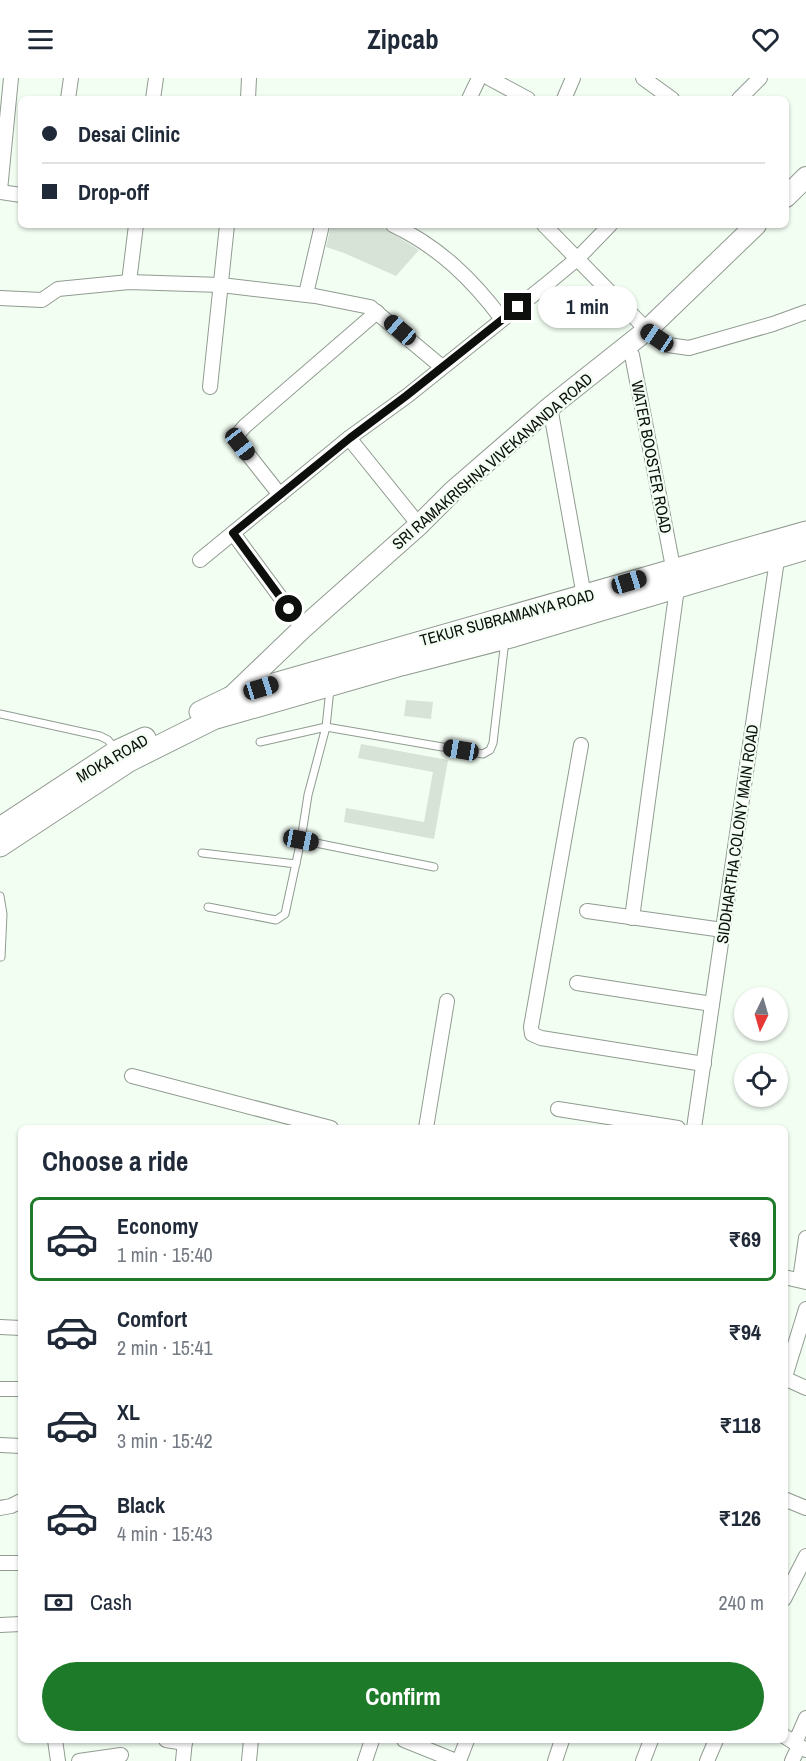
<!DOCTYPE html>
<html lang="en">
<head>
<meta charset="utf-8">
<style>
  body { margin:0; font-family:"Archivo Narrow",sans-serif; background:#f6f6f7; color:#1f2937; height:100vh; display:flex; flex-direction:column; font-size:22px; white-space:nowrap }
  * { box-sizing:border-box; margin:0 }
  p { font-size:20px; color:#747a83 }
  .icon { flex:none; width:33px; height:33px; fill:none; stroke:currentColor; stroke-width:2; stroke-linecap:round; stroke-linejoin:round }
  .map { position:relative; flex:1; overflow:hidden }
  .details { position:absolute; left:18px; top:1047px; width:770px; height:618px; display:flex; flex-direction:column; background:#fff; border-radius:9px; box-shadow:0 2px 4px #0004 }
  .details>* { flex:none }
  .banner { position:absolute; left:18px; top:18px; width:771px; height:132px; border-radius:9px; box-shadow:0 2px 4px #0004; display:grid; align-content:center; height:132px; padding:0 24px; background:#fff }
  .needle { width:39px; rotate:185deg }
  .fabs { position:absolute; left:734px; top:909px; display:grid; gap:12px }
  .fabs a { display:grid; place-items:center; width:54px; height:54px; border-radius:50%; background:#fff; box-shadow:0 2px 4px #0004; font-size:30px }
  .end { position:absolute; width:27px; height:27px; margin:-14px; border:8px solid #0c0f0c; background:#fff; box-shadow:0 0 0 3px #fff }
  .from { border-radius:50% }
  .bubble { position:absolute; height:42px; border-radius:21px; background:#fff; box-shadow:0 2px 4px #0004; font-size:20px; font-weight:700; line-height:42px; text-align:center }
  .car { position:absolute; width:18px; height:36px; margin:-18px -9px; border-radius:8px; box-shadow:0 0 4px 2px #0007; background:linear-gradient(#222 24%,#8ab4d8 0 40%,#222 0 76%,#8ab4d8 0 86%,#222 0) }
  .banner b { display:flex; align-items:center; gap:21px; height:57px; font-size:22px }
  .banner b+b { border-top:2px solid #e0e1e3 }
  .banner i { width:15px; height:15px; background:#1f2937 }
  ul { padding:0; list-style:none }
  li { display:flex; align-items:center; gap:18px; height:84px; margin:0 12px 9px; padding:0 12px; border:3px solid transparent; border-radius:9px }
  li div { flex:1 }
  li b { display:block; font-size:22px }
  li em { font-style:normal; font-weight:700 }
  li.selected { border-color:#1d7a29 }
  li>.icon { width:54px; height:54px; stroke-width:1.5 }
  h2 { padding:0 24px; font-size:27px; line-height:72px }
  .pay { display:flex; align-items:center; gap:15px; height:66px; padding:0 24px; font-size:22px }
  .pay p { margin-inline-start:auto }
  .button { display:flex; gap:12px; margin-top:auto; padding:12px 24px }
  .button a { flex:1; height:69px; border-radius:36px; background:#1d7a29; color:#fff; font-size:24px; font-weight:700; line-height:69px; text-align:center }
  header { display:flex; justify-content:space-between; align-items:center; height:78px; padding:0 24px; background:#fff; font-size:27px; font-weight:700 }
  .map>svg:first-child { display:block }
  .building { fill:#d8e3d8 }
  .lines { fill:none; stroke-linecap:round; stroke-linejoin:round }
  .lane-casing { stroke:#919b91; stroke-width:9 }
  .street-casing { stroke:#919b91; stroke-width:16 }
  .secondary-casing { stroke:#919b91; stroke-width:22 }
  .primary-casing { stroke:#919b91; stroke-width:23 }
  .lane { stroke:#fff; stroke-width:7 }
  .street { stroke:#fff; stroke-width:14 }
  .secondary { stroke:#fff; stroke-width:20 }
  .primary { stroke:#fff; stroke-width:21 }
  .route { stroke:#0c0f0c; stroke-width:8 }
  .labels { text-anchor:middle; stroke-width:4.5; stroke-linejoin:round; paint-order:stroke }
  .street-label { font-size:16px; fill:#0c0f0c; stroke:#f3fef3 }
</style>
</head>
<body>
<header><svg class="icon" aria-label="menu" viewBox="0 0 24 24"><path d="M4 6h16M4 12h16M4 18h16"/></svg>Zipcab<svg class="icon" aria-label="heart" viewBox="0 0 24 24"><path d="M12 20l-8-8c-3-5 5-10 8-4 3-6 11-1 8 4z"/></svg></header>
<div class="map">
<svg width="806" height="1683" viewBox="0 0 806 1683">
  <rect width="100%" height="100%" fill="#f3fef3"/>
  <g class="building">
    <path d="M331,147h48l40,25 -23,26 -52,-23 -18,-6z"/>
    <path d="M406,622l27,2 -2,17 -27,-3z"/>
    <path d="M361,666l87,16 -14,79 -90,-17 2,-14 78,14 9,-50 -75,-14z"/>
  </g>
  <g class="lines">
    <defs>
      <g id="lane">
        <path d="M0,636l100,22 8,4 7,9"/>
        <path d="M260,664l66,-15 157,27 7,-4 3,-7 12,-103"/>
        <path d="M301,762l133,27"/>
        <path d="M202,775l94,11"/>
        <path d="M0,818l3,18 -2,43"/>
        <path d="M208,829l68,13 9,-6 16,-74 7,-45 18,-68 4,-38"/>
      </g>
      <g id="street">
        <path d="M489,0l39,21"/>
        <path d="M643,0l29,21"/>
        <path d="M68,21l3,-21"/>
        <path d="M153,21l3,-21"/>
        <path d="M248,21l1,-21"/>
        <path d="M469,21l10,-21"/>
        <path d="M564,21l9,-21"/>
        <path d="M739,21l21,-21"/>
        <path d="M0,112l11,-112"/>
        <path d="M0,114l21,3"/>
        <path d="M393,147c46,22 79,54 109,94"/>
        <path d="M544,147l103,105 21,15 21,3 84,-24 33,-12"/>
        <path d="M129,204l7,-57"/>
        <path d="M306,216l16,-69"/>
        <path d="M0,220l42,2 16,-11 71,-7 92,3 94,11 55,11 72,60"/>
        <path d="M625,270l7,7 45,233 -45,330"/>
        <path d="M210,309l17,-162"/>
        <path d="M550,329l34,189"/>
        <path d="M349,360l70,87"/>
        <path d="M280,417l-41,-52 -1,-9 7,-8 132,-114"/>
        <path d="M233,455l70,95"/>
        <path d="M200,482l149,-122 58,-42 141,-113 30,-25 32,-33"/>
        <path d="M581,667l-50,282 1,7 9,4 163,26"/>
        <path d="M587,833l136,19"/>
        <path d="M577,905l135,21"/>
        <path d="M132,998l199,52"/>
        <path d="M558,1031l120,19"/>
        <path d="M426,1050l21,-127"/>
        <path d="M694,1050l84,-575"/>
        <path d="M784,1199l22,5"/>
        <path d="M800,1202l6,-42"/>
        <path d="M0,1249l21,1"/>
        <path d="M784,1300l22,10"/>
        <path d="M784,1302l22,-71"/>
        <path d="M0,1311h21"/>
        <path d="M0,1367l21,1"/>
        <path d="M784,1421l22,9"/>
        <path d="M0,1430l11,-2 10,-5"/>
        <path d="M0,1485h21"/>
        <path d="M784,1521l22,-43"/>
        <path d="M0,1547l21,-1"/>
        <path d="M784,1658l22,14"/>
        <path d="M55,1662l3,21"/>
        <path d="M166,1662l19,3"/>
        <path d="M404,1662l52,21"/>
        <path d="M795,1665l11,-25"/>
        <path d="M79,1683l42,-6"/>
        <path d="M183,1683l2,-21"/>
        <path d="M249,1683l2,-21"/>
        <path d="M365,1683l7,-21"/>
        <path d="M459,1683l8,-21"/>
        <path d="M555,1683l7,-21"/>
        <path d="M643,1683l8,-21"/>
        <path d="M707,1683l9,-21"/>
        <path d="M792,1683l7,-15"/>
      </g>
      <g id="secondary">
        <path d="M786,119l20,-20"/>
        <path d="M228,622l75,-72 116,-103 34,-34 97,-84 97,-77 109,-105"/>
      </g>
      <g id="primary">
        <path d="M200,634l29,-14 48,-15 529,-151"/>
        <path d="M0,750l117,-77 28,-13"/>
        <path d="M0,768l129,-85 84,-42 188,-54 113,-29 292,-87"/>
      </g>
    </defs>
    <use href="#lane" class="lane-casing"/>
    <use href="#street" class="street-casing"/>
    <use href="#secondary" class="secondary-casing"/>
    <use href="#primary" class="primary-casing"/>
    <use href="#lane" class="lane"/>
    <use href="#street" class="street"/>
    <use href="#secondary" class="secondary"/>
    <use href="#primary" class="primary"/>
  </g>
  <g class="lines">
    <path class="route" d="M289,531l-56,-76 117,-95 56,-42 112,-89"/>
  </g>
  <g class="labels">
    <g class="street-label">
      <text transform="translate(652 379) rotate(79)" y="6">WATER BOOSTER ROAD</text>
      <text transform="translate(492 383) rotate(-41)" y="6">SRI RAMAKRISHNA VIVEKANANDA ROAD</text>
      <text transform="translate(507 539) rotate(-15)" y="6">TEKUR SUBRAMANYA ROAD</text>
      <text transform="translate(112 680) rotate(-30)" y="6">MOKA ROAD</text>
      <text transform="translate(737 756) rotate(-82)" y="6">SIDDHARTHA COLONY MAIN ROAD</text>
    </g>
  </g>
</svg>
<div class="fabs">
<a><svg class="needle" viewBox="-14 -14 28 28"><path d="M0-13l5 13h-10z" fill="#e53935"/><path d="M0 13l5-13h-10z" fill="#747a83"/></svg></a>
<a><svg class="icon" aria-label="locate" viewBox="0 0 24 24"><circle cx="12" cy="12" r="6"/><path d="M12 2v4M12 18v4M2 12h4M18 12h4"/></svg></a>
</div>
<i class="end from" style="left:289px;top:531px"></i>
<i class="end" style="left:518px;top:229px"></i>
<div class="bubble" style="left:538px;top:208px;width:99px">1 min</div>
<i class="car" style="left:400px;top:252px;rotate:311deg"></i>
<i class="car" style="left:657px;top:260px;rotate:304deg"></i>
<i class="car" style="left:240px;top:366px;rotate:142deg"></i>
<i class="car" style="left:629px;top:504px;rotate:73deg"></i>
<i class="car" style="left:261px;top:610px;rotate:73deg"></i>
<i class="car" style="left:461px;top:672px;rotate:280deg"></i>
<i class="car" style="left:301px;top:762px;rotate:101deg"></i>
<div class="banner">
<b><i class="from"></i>Desai Clinic</b>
<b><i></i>Drop-off</b>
</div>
<section class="details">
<h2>Choose a ride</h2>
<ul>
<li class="selected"><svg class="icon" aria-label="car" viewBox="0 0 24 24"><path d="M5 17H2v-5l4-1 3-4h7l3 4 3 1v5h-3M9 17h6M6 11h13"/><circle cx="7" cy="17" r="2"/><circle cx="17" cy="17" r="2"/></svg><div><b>Economy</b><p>1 min · 15:40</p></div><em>₹69</em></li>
<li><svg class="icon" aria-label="car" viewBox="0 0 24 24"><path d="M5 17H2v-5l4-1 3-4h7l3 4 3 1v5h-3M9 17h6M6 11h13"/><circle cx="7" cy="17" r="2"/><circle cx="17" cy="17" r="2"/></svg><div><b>Comfort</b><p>2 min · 15:41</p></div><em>₹94</em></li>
<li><svg class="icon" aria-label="car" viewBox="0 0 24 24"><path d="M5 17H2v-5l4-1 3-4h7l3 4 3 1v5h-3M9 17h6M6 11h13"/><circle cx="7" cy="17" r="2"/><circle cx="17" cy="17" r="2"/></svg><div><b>XL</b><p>3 min · 15:42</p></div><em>₹118</em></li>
<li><svg class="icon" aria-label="car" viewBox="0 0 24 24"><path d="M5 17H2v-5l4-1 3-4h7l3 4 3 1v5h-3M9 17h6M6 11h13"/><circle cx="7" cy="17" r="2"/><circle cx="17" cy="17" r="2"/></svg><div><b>Black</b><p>4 min · 15:43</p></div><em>₹126</em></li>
</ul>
<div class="pay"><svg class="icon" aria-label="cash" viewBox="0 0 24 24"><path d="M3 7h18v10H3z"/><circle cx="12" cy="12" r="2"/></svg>Cash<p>240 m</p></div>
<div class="button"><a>Confirm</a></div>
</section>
</div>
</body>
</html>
